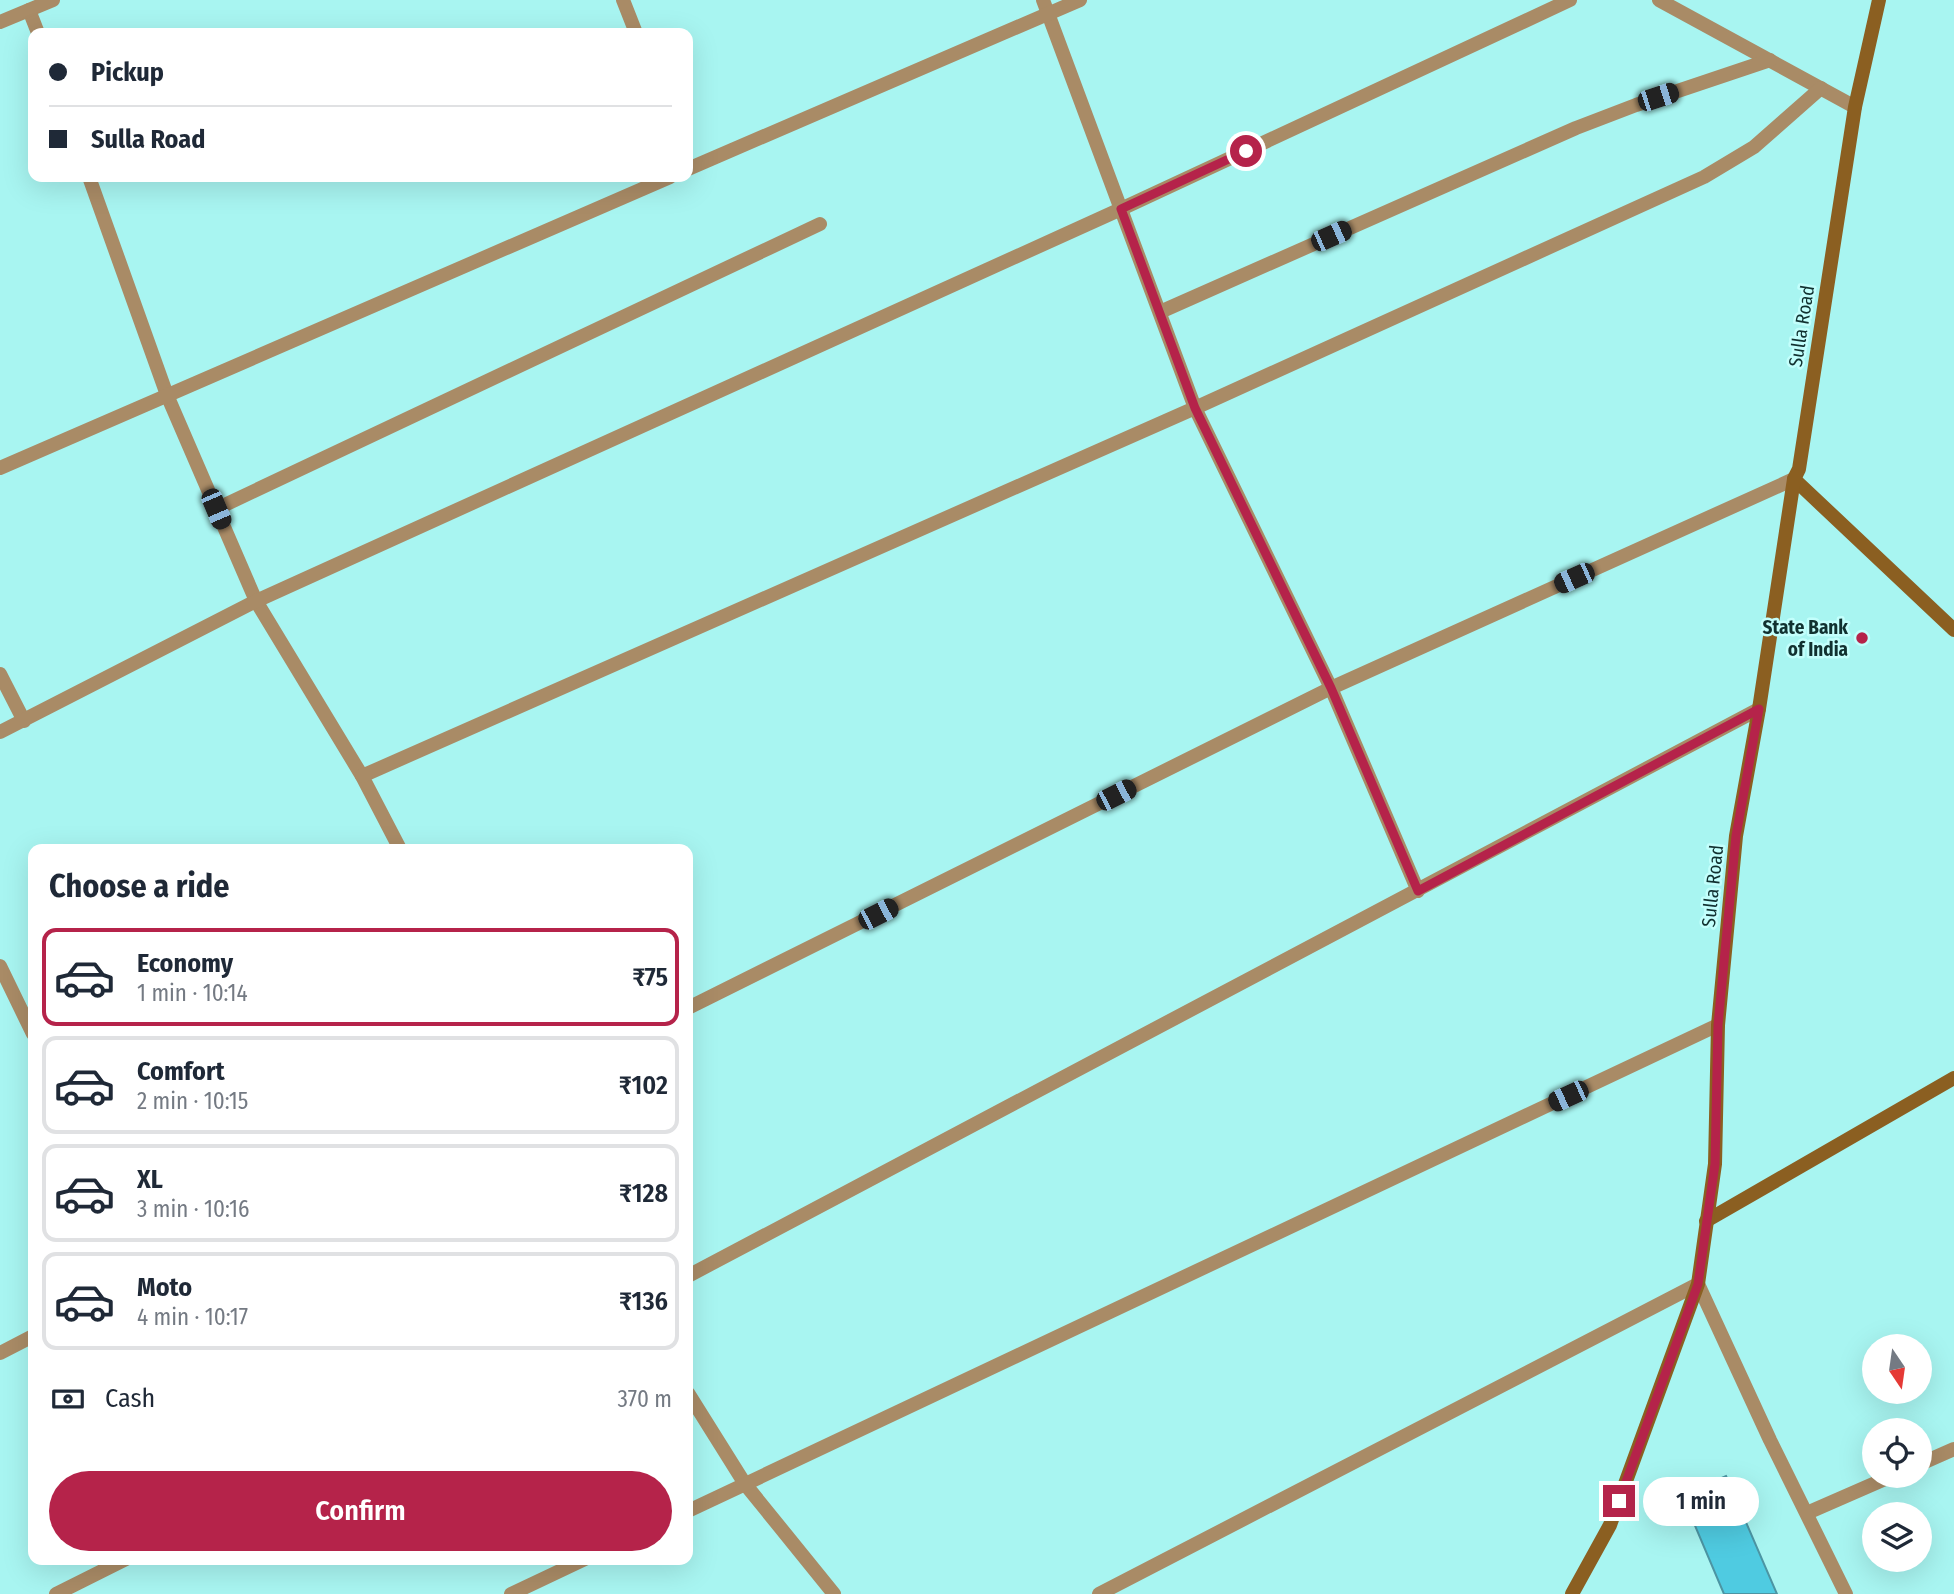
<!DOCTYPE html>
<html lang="en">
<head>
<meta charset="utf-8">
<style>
  body { margin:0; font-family:"Fira Sans Condensed",sans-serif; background:#f6f6f7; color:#1f2937; height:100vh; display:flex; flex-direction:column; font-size:26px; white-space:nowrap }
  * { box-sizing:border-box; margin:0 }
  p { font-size:23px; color:#747a83 }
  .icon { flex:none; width:38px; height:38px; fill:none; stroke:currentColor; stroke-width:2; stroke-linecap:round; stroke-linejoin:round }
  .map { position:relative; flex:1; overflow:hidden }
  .sheet { position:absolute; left:28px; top:844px; width:665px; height:721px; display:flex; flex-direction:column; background:#fff; border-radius:14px; box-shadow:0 7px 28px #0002 }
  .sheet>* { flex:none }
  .hud { position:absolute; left:28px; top:28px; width:665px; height:154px; border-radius:14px; box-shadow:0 7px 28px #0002; display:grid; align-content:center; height:154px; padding:0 21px; background:#fff }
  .needle { width:46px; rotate:167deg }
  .controls { position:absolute; left:1862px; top:1334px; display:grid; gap:14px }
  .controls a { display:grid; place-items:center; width:70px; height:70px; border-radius:50%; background:#fff; box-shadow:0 7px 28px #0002; font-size:35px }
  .end { position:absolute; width:32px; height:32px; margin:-16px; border:9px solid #b5234a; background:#fff; box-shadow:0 0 0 4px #fff }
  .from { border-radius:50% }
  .bubble { position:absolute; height:49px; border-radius:24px; background:#fff; box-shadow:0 7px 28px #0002; font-size:23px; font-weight:600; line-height:49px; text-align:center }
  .car { position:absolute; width:21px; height:42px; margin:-21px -10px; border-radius:9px; box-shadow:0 0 5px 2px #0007; background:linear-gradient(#222 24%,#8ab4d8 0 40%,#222 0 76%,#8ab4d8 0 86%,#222 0) }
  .hud b { display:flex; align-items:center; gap:24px; height:66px; font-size:26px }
  .hud b+b { border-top:2px solid #e0e1e3 }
  .hud i { width:18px; height:18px; background:#1f2937 }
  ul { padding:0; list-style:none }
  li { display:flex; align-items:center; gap:21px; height:98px; margin:0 14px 10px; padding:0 7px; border:4px solid #e0e1e3; border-radius:14px }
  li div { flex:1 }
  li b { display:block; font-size:26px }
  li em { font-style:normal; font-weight:600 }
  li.selected { border-color:#b5234a }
  li>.icon { width:63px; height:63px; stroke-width:1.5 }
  h2 { padding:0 21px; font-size:32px; line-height:84px }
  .pay { display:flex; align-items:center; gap:18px; height:77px; padding:0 21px; font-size:26px }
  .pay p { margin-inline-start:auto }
  .primary-button { display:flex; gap:14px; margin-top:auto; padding:14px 21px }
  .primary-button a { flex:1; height:80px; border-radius:42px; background:#b5234a; color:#fff; font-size:28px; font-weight:600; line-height:80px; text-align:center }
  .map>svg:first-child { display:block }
  .building { fill:#4fcbe1; stroke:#4c95a3; stroke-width:2 }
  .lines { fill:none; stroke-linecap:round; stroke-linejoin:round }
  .street { stroke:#a98b66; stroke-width:14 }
  .secondary { stroke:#8b5f21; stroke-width:14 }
  .route { stroke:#b5234a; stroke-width:9 }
  .poi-dot { fill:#b5234a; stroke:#c3fffc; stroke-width:2.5 }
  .labels { text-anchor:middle; stroke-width:5; stroke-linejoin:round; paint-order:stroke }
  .street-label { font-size:19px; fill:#113130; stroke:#c3fffc }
  .poi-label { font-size:19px; font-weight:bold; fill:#113130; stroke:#c3fffc; text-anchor:end }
</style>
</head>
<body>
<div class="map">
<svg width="1954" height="1594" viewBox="0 0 1954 1594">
  <rect width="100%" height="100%" fill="#a8f5f1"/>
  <path class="building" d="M1726,1476l51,118h-53l-42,-99z"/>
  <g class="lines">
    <g class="street">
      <path d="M623,0l13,33"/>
      <path d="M1043,0l152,408 136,280 87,203"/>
      <path d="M1659,0l196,107"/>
      <path d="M29,10l9,23"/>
      <path d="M0,22l53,-22"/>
      <path d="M688,169l392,-169"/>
      <path d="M89,177l78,218 89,206 106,175 38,73"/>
      <path d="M1160,312l416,-184 60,-23 134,-45"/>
      <path d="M0,468l670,-291"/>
      <path d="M216,509l604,-285"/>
      <path d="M0,674l24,47"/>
      <path d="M0,732l256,-131 865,-392 449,-209"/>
      <path d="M362,776l833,-368 509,-231 50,-30 67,-59"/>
      <path d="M0,966l33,68"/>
      <path d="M688,1008l643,-320 463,-209"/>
      <path d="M688,1276l1071,-567"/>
      <path d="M0,1353l33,-17"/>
      <path d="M688,1393l57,91 89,110"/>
      <path d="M1920,1464l34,-15"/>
      <path d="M688,1511l1030,-486"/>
      <path d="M1807,1513l87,-38"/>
      <path d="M56,1594l70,-35"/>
      <path d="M511,1594l74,-35"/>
      <path d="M1099,1594l599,-310 72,156 76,154"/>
    </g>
    <g class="secondary">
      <path d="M1794,479l160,151"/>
      <path d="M1706,1221l248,-143"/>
      <path d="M1572,1594l38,-69 88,-241 17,-120 3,-139 18,-189 23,-127 35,-230 5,-10 56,-362 24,-107"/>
    </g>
  </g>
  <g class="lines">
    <path class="route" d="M1246,151l-125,58 74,199 136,280 87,203 341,-182 -23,127 -18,189 -3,139 -17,120 -79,217"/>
  </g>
  <circle class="poi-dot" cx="1862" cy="638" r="7"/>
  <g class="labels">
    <g class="street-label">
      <text transform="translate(1801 326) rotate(-81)" y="7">Sulla Road</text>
      <text transform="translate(1712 886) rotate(-84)" y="7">Sulla Road</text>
    </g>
    <g class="poi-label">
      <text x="1848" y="634">State Bank<tspan x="1848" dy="22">of India</tspan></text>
    </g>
  </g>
</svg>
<div class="controls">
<a><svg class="needle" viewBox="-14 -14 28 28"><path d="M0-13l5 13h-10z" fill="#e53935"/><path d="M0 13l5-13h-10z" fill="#747a83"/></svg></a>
<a><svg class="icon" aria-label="locate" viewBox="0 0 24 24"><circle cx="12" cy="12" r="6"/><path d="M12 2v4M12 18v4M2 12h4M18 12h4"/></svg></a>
<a><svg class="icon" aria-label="layers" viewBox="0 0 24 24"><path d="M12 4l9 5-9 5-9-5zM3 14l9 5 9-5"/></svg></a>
</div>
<i class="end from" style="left:1246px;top:151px"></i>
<i class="end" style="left:1619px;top:1501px"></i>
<div class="bubble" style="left:1643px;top:1477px;width:116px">1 min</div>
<i class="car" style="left:1658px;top:97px;rotate:72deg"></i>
<i class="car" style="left:1331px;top:236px;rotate:66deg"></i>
<i class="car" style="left:216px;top:509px;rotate:157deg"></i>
<i class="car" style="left:1574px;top:578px;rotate:246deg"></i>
<i class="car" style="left:1116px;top:795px;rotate:63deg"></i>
<i class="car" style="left:878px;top:914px;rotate:63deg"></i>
<i class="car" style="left:1568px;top:1096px;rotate:245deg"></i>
<div class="hud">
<b><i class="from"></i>Pickup</b>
<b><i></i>Sulla Road</b>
</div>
<section class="sheet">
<h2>Choose a ride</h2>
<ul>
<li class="selected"><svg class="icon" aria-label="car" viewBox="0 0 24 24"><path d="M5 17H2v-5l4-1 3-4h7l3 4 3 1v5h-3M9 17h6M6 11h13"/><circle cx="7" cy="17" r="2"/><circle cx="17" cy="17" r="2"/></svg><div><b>Economy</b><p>1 min · 10:14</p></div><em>₹75</em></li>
<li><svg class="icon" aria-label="car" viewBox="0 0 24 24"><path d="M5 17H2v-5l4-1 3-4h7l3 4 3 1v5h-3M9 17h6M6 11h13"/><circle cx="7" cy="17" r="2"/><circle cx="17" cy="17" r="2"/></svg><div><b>Comfort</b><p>2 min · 10:15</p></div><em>₹102</em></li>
<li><svg class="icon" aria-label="car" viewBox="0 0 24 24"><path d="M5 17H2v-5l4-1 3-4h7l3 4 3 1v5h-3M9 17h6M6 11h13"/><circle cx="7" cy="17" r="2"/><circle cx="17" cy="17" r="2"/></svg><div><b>XL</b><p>3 min · 10:16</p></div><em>₹128</em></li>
<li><svg class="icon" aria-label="car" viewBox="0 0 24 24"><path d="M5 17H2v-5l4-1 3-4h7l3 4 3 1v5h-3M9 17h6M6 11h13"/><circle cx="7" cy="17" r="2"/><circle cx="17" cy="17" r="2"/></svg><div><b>Moto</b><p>4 min · 10:17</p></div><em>₹136</em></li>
</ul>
<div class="pay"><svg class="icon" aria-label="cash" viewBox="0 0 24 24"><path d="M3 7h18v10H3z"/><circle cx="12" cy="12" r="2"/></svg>Cash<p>370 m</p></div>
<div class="primary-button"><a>Confirm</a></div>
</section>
</div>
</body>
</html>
